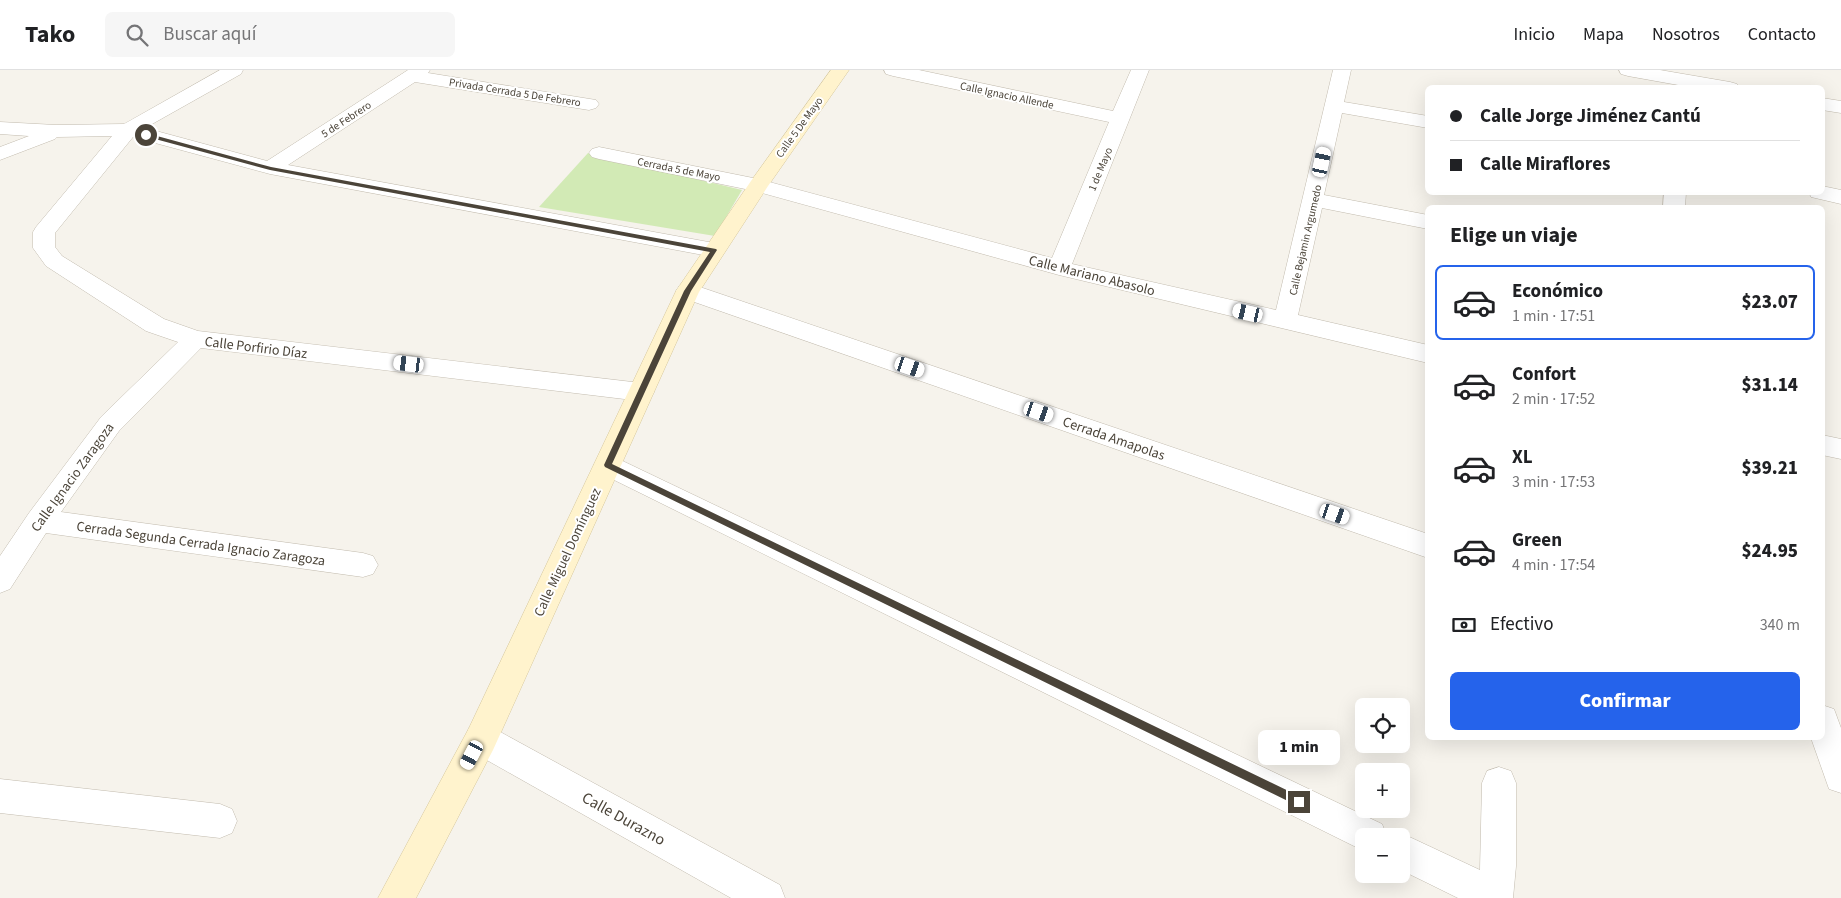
<!DOCTYPE html>
<html lang="es">
<head>
<meta charset="utf-8">
<style>
  body { margin:0; font-family:"Source Sans 3",sans-serif; background:#f6f6f6; color:#202124; height:100vh; display:flex; flex-direction:column; font-size:19px; white-space:nowrap }
  * { box-sizing:border-box; margin:0 }
  p { font-size:16px; color:#757577 }
  .icon { flex:none; width:28px; height:28px; fill:none; stroke:currentColor; stroke-width:2; stroke-linecap:round; stroke-linejoin:round }
  .map { position:relative; flex:1; overflow:hidden }
  .panel { position:absolute; left:1425px; top:135px; width:400px; height:535px; display:flex; flex-direction:column; background:#fff; border-radius:8px; box-shadow:0 5px 20px #0002 }
  .panel>* { flex:none }
  .guide { position:absolute; left:1425px; top:15px; width:400px; height:110px; border-radius:8px; box-shadow:0 5px 20px #0002; display:grid; align-content:center; height:110px; padding:0 25px; background:#fff }
  .buttons { position:absolute; left:1355px; top:628px; display:grid; gap:10px }
  .buttons a { display:grid; place-items:center; width:55px; height:55px; border-radius:8px; background:#fff; box-shadow:0 5px 20px #0002; font-size:25px }
  .end { position:absolute; width:22px; height:22px; margin:-11px; border:6px solid #4b4439; background:#fff; box-shadow:0 0 0 2px #fff }
  .from { border-radius:50% }
  .bubble { position:absolute; height:35px; border-radius:8px; background:#fff; box-shadow:0 5px 20px #0002; font-size:16px; font-weight:800; line-height:35px; text-align:center }
  .car { position:absolute; width:15px; height:30px; margin:-15px -8px; border-radius:6px; box-shadow:0 0 4px 1px #0007; background:linear-gradient(#fff 24%,#345 0 40%,#fff 0 76%,#345 0 86%,#fff 0) }
  .guide b { display:flex; align-items:center; gap:18px; height:48px; font-size:19px }
  .guide b+b { border-top:1px solid #e0e0e0 }
  .guide i { width:12px; height:12px; background:#202124 }
  ul { padding:0; list-style:none }
  li { display:flex; align-items:center; gap:15px; height:75px; margin:0 10px 8px; padding:0 15px; border:2px solid transparent; border-radius:8px }
  li div { flex:1 }
  li b { display:block; font-size:19px }
  li em { font-style:normal; font-weight:800 }
  li.selected { border-color:#2563eb }
  li>.icon { width:45px; height:45px; stroke-width:1.5 }
  h2 { padding:0 25px; font-size:22px; line-height:60px }
  .pay { display:flex; align-items:center; gap:12px; height:55px; padding:0 25px; font-size:19px }
  .pay p { margin-inline-start:auto }
  .cta { display:flex; gap:10px; margin-top:auto; padding:10px 25px }
  .cta a { flex:1; height:58px; border-radius:8px; background:#2563eb; color:#fff; font-size:20px; font-weight:800; line-height:58px; text-align:center }
  header { display:flex; align-items:center; gap:30px; box-sizing:border-box; height:70px; padding:0 25px; background:#fff; border-bottom:1px solid #e0e0e0 }
  header strong { font-size:24px }
  nav { display:flex; gap:28px; margin-inline-start:auto; font-size:18px }
  .search { width:350px; height:45px; background:#f6f6f6; display:flex; align-items:center; gap:12px; box-sizing:border-box; padding:0 18px; border-radius:8px; color:#757577; font-size:19px }
  .map>svg:first-child { display:block }
  .green { fill:#d2eab5 }
  .lines { fill:none; stroke-linecap:round; stroke-linejoin:round }
  .street-casing { stroke:#c2bbae; stroke-width:1 }
  .secondary-casing { stroke:#d6c79b; stroke-width:1 }
  .street { fill:#fff; fill-rule:evenodd }
  .secondary { fill:#fff3cd; fill-rule:evenodd }
  .route { fill:#4b4439 }
  .labels { text-anchor:middle; stroke-width:4; stroke-linejoin:round; paint-order:stroke }
  .far-street-label { font-size:11px; fill:#4b4439; stroke:#fff }
  .street-label { font-size:14px; fill:#4b4439; stroke:#fff }
  .near-street-label { font-size:16px; fill:#4b4439; stroke:#fff }
</style>
</head>
<body>
<header>
<strong>Tako</strong>
<div class="search"><svg class="icon" aria-label="search" viewBox="0 0 24 24"><circle cx="10" cy="10" r="6"/><path d="M15 15l6 6"/></svg>Buscar aquí</div>
<nav><a>Inicio</a><a>Mapa</a><a>Nosotros</a><a>Contacto</a></nav>
</header>
<div class="map">
<svg width="1841" height="828" viewBox="0 0 1841 828">
  <rect width="100%" height="100%" fill="#f6f3ec"/>
  <path class="green" d="M588,83l154,37 -27,46 -176,-29z"/>
  <g class="lines">
    <defs>
      <g id="street">
        <path d="M220,0h23l-2,4 -96,54 122,33 141,-91h22l-2,3 168,27 3,4 -3,4 -7,2 -174,-28 -127,83 426,78 8,2 3,5 -3,5 -8,2 -444,-83 -137,-37 -78,96v14l7,9 102,63 34,12 443,52 9,2 4,7 -4,7 -9,2 -440,-53 -82,83 -58,81 302,41 10,3 5,9 -5,9 -10,3 -317,-44 -36,56 -10,4v-37l29,-43 72,-96 77,-75 -32,-11 -100,-65 -13,-18v-16l3,-5 76,-91 -55,1 -2,2 -55,21v-13l29,-11 -29,-2v-12l56,3 68,-1z"/>
        <path d="M884,0h35l194,41 18,-41h18l-77,194 204,46 57,-240h18l-7,32 84,14v12l-86,-15 -18,82 104,20v14l-106,-21 -24,107 130,30v18l-369,-88 -304,-84 -156,-32 -7,-2 -3,-4 3,-4 7,-2 159,32 294,79 57,-136 -216,-46 -7,-2z"/>
        <path d="M1619,0h41l70,12 7,2 2,4h-44l-67,-12 -7,-2z"/>
        <path d="M1822,28l19,3v12l-19,-3z"/>
        <path d="M1822,116l19,4v14l-30,-7 -2,-5h13z"/>
        <path d="M1664,122h22l-1,16h-22z"/>
        <path d="M688,213l740,251v24l-748,-261 -4,-6 4,-6z"/>
        <path d="M1822,365l19,4v20l-19,-4z"/>
        <path d="M608,384l774,370 5,12h-23v15l-6,-3 -760,-376 -4,-7 4,-7z"/>
        <path d="M1822,635l12,4 7,19v65l-12,-4 -18,-51h11z"/>
        <path d="M481,653l12,5 287,157 5,13h-54l-262,-148 -4,-11 4,-11z"/>
        <path d="M1499,697l12,4 5,12v83l-3,32h-55l-57,-28v-34h-7l7,-3 79,37 2,-87 5,-12z"/>
        <path d="M0,709l220,25 12,5 5,12 -5,12 -12,5 -220,-25z"/>
      </g>
      <path id="secondary" d="M831,0h18l-81,116 -69,106 -206,458 -77,148h-38l91,-170 207,-437 75,-110z"/>
    </defs>
    <use href="#street" class="street-casing"/>
    <use href="#secondary" class="secondary-casing"/>
    <use href="#street" class="street"/>
    <use href="#secondary" class="secondary"/>
  </g>
  <path class="route" d="M146,63l125,34 445,82 1,1 -26,41 -79,173 691,334v7h-7l-691,-338 -1,-2 80,-174 26,-39 -440,-82 -126,-34z"/>
  <g class="labels">
    <g class="far-street-label">
      <text transform="translate(515 22) rotate(9)" y="4">Privada Cerrada 5 De Febrero</text>
      <text transform="translate(1007 25) rotate(12)" y="4">Calle Ignacio Allende</text>
      <text transform="translate(346 49) rotate(-33)" y="4">5 de Febrero</text>
      <text transform="translate(799 57) rotate(-54)" y="4">Calle 5 De Mayo</text>
      <text transform="translate(679 99) rotate(11)" y="4">Cerrada 5 de Mayo</text>
      <text transform="translate(1100 99) rotate(-67)" y="4">1 de Mayo</text>
      <text transform="translate(1305 170) rotate(-77)" y="4">Calle Bejamin Argumedo</text>
    </g>
    <g class="street-label">
      <text transform="translate(1092 205) rotate(14)" y="5">Calle Mariano Abasolo</text>
      <text transform="translate(256 277) rotate(7)" y="5">Calle Porfirio Díaz</text>
      <text transform="translate(1114 368) rotate(19)" y="5">Cerrada Amapolas</text>
      <text transform="translate(72 407) rotate(-54)" y="5">Calle Ignacio Zaragoza</text>
      <text transform="translate(201 473) rotate(8)" y="5">Cerrada Segunda Cerrada Ignacio Zaragoza</text>
      <text transform="translate(567 482) rotate(-65)" y="5">Calle Miguel Domínguez</text>
    </g>
    <g class="near-street-label">
      <text transform="translate(624 748) rotate(29)" y="6">Calle Durazno</text>
    </g>
  </g>
</svg>
<div class="buttons">
<a><svg class="icon" aria-label="locate" viewBox="0 0 24 24"><circle cx="12" cy="12" r="6"/><path d="M12 2v4M12 18v4M2 12h4M18 12h4"/></svg></a>
<a>+</a>
<a>−</a>
</div>
<i class="end from" style="left:146px;top:65px"></i>
<i class="end" style="left:1299px;top:732px"></i>
<div class="bubble" style="left:1258px;top:660px;width:82px">1 min</div>
<i class="car" style="left:1322px;top:92px;rotate:12deg"></i>
<i class="car" style="left:1248px;top:243px;rotate:283deg"></i>
<i class="car" style="left:409px;top:294px;rotate:277deg"></i>
<i class="car" style="left:910px;top:297px;rotate:109deg"></i>
<i class="car" style="left:1039px;top:342px;rotate:109deg"></i>
<i class="car" style="left:1335px;top:444px;rotate:109deg"></i>
<i class="car" style="left:472px;top:685px;rotate:208deg"></i>
<div class="guide">
<b><i class="from"></i>Calle Jorge Jiménez Cantú</b>
<b><i></i>Calle Miraflores</b>
</div>
<section class="panel">
<h2>Elige un viaje</h2>
<ul>
<li class="selected"><svg class="icon" aria-label="car" viewBox="0 0 24 24"><path d="M5 17H2v-5l4-1 3-4h7l3 4 3 1v5h-3M9 17h6M6 11h13"/><circle cx="7" cy="17" r="2"/><circle cx="17" cy="17" r="2"/></svg><div><b>Económico</b><p>1 min · 17:51</p></div><em>$23.07</em></li>
<li><svg class="icon" aria-label="car" viewBox="0 0 24 24"><path d="M5 17H2v-5l4-1 3-4h7l3 4 3 1v5h-3M9 17h6M6 11h13"/><circle cx="7" cy="17" r="2"/><circle cx="17" cy="17" r="2"/></svg><div><b>Confort</b><p>2 min · 17:52</p></div><em>$31.14</em></li>
<li><svg class="icon" aria-label="car" viewBox="0 0 24 24"><path d="M5 17H2v-5l4-1 3-4h7l3 4 3 1v5h-3M9 17h6M6 11h13"/><circle cx="7" cy="17" r="2"/><circle cx="17" cy="17" r="2"/></svg><div><b>XL</b><p>3 min · 17:53</p></div><em>$39.21</em></li>
<li><svg class="icon" aria-label="car" viewBox="0 0 24 24"><path d="M5 17H2v-5l4-1 3-4h7l3 4 3 1v5h-3M9 17h6M6 11h13"/><circle cx="7" cy="17" r="2"/><circle cx="17" cy="17" r="2"/></svg><div><b>Green</b><p>4 min · 17:54</p></div><em>$24.95</em></li>
</ul>
<div class="pay"><svg class="icon" aria-label="cash" viewBox="0 0 24 24"><path d="M3 7h18v10H3z"/><circle cx="12" cy="12" r="2"/></svg>Efectivo<p>340 m</p></div>
<div class="cta"><a>Confirmar</a></div>
</section>
</div>
</body>
</html>
